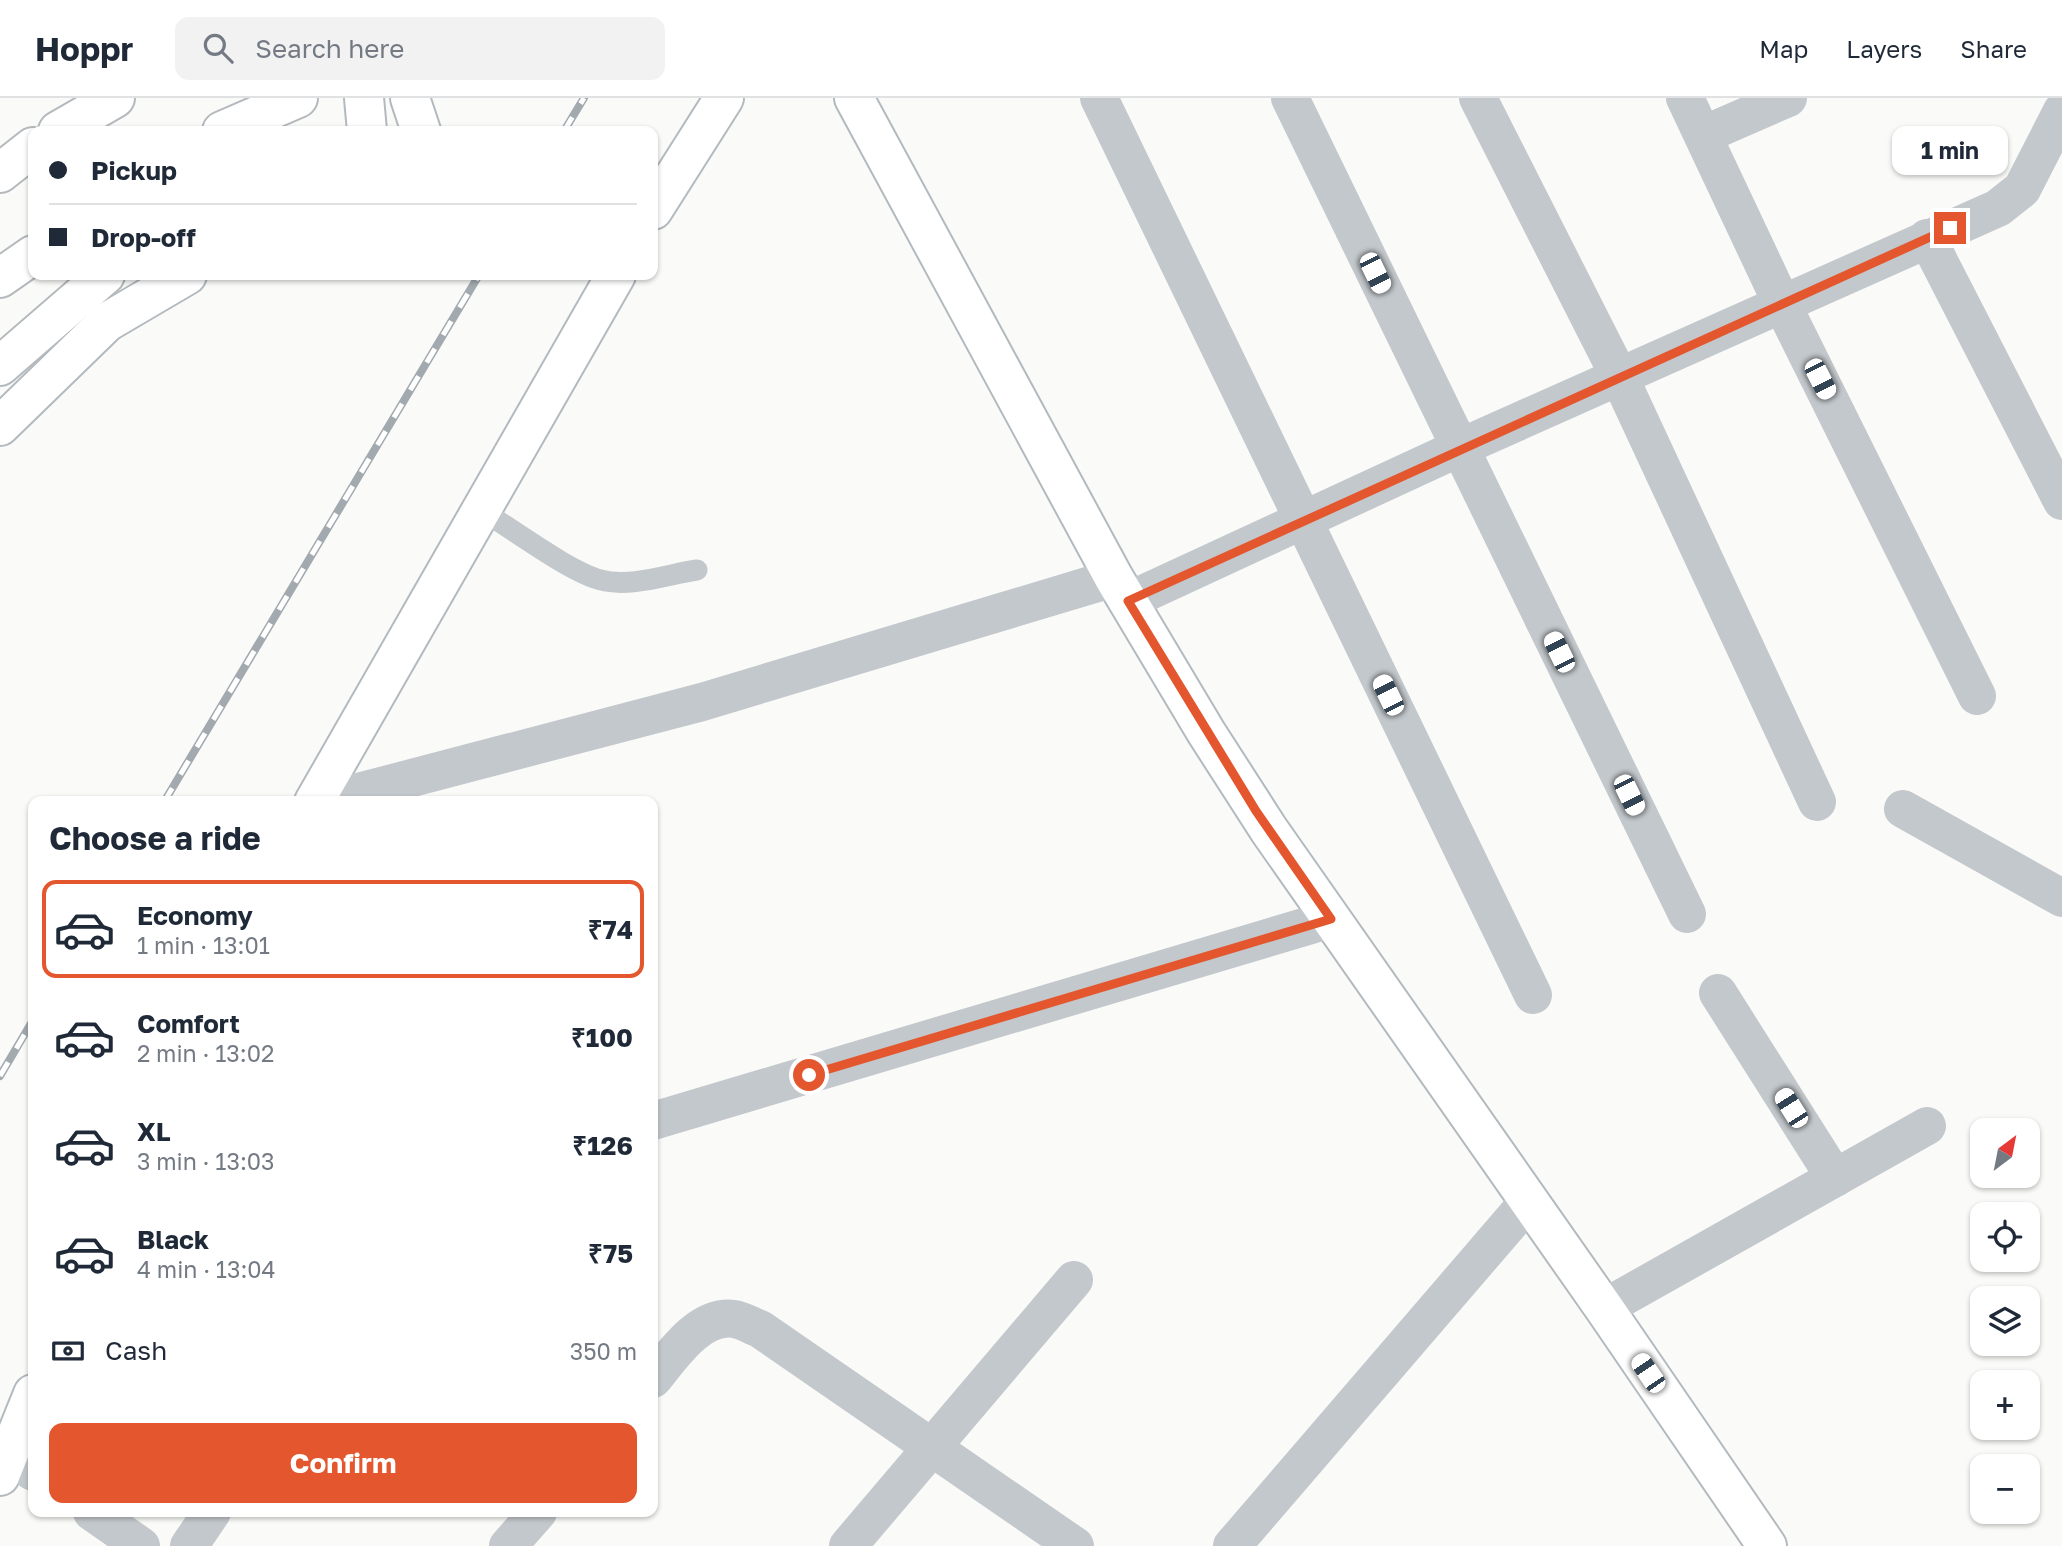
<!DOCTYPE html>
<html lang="en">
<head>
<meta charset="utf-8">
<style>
  body { margin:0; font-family:"Golos Text",sans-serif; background:#f2f2f3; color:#1f2937; height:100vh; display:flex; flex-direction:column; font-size:26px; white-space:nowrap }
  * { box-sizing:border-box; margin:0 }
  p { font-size:23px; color:#747a83 }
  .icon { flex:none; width:38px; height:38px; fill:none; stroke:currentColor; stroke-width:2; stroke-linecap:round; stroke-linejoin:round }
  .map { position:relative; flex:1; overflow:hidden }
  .sheet { position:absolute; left:28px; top:698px; width:630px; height:721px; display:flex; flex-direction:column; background:#fff; border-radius:14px; box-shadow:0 2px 5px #0004 }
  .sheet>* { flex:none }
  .banner { position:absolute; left:28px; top:28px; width:630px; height:154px; border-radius:14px; box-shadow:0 2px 5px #0004; display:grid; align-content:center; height:154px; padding:0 21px; background:#fff }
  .needle { width:46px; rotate:32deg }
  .controls { position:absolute; left:1970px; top:1020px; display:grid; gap:14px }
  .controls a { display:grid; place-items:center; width:70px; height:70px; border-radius:14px; background:#fff; box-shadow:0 2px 5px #0004; font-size:35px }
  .end { position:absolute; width:32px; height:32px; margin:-16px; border:9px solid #e4572e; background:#fff; box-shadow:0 0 0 4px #fff }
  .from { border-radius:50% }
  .bubble { position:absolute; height:49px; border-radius:14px; background:#fff; box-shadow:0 2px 5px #0004; font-size:23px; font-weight:700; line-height:49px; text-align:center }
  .car { position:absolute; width:21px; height:42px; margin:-21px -10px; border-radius:9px; box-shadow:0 0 5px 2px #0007; background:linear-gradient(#fff 24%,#345 0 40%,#fff 0 76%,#345 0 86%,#fff 0) }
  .banner b { display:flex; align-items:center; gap:24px; height:66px; font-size:26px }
  .banner b+b { border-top:2px solid #e0e1e3 }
  .banner i { width:18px; height:18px; background:#1f2937 }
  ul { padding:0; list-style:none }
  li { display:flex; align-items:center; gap:21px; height:98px; margin:0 14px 10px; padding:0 7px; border:4px solid transparent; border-radius:14px }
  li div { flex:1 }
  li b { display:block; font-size:26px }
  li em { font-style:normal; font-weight:700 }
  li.active { border-color:#e4572e }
  li>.icon { width:63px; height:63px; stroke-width:1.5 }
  h2 { padding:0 21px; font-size:32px; line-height:84px }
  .pay { display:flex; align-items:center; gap:18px; height:77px; padding:0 21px; font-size:26px }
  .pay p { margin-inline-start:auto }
  .button { display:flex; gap:14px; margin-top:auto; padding:14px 21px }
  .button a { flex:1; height:80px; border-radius:14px; background:#e4572e; color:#fff; font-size:28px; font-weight:700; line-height:80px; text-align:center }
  header { display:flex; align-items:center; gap:42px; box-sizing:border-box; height:98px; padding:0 35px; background:#fff; border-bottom:2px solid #e0e1e3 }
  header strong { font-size:33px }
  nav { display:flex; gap:38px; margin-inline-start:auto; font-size:24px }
  .search { width:490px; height:63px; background:#f2f2f3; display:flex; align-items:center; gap:18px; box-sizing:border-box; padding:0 24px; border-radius:14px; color:#747a83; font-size:26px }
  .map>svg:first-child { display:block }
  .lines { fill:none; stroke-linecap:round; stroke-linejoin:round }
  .secondary-casing { stroke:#b3babf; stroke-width:42 }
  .highway-casing { stroke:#b4b9bd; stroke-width:42 }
  .lane { stroke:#c3c8cc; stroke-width:21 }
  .street { stroke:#c3c8cc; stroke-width:38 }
  .secondary { stroke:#fff; stroke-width:38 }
  .highway { stroke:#fff; stroke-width:38 }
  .rail-casing { stroke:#a2aab0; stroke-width:8 }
  .rail { stroke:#fff; stroke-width:5; stroke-dasharray:16; stroke-linecap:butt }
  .route { stroke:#e4572e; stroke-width:9 }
</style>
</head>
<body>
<header>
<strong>Hoppr</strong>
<div class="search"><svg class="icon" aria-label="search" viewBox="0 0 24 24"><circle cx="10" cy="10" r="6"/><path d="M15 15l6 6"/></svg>Search here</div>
<nav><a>Map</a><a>Layers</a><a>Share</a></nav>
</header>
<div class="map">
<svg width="2062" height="1448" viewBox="0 0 2062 1448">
  <rect width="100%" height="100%" fill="#fafaf8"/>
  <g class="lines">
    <defs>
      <g id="secondary">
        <path d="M364,0l3,33"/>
        <path d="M410,0l11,33"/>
        <path d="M854,0l260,480 92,154 63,98 335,478 163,238"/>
        <path d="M653,112l71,-112"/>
        <path d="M0,328l107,-104 80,-47"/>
        <path d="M314,704l302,-527"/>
        <path d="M0,1378l33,-82"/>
      </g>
      <g id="highway">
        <path d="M58,33l57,-33"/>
        <path d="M222,33l76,-33"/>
        <path d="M0,75l33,-26"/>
        <path d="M0,180l33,-23"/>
        <path d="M0,268l105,-91"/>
      </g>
    </defs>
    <use href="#secondary" class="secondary-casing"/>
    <use href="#highway" class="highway-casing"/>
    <path class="lane" d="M481,412c30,18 90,63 120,70 29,8 68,-6 96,-10"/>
    <g class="street">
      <path d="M1099,0l434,897"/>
      <path d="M1290,0l397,816"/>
      <path d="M1478,0l142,280 197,424"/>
      <path d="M1685,0l98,208 194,390"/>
      <path d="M1703,37l85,-37"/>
      <path d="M1927,140l135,263"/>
      <path d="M1128,503l331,-153 539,-240 24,-19 40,-78"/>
      <path d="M320,704l382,-100 412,-124"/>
      <path d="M1903,711l159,89"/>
      <path d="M1718,895l117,185"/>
      <path d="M653,1023l678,-202"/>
      <path d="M1604,1210l323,-182"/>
      <path d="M653,1281c19,-23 46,-65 81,-60 8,1 18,7 26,10l315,217"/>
      <path d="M10,1358l23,16"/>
      <path d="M92,1414l49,34"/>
      <path d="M189,1448l23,-34"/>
      <path d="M508,1448l30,-34"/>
      <path d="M848,1448l226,-266"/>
      <path d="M1232,1448l296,-344"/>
    </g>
    <use href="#secondary" class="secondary"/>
    <use href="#highway" class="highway"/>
    <defs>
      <g id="rail">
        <path d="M564,33l20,-33"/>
        <path d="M164,704l315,-527"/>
        <path d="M0,978l33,-56"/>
      </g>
    </defs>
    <use href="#rail" class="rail-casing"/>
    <use href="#rail" class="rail"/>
  </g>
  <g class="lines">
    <path class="route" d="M809,977l522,-156 -75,-108 -128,-210 822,-373"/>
  </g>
</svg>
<div class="controls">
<a><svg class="needle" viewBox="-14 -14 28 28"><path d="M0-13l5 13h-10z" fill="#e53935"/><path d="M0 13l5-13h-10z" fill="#747a83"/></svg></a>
<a><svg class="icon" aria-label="locate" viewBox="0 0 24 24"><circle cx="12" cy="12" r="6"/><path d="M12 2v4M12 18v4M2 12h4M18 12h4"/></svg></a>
<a><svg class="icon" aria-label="layers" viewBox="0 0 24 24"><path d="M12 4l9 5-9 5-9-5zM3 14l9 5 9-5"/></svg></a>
<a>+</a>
<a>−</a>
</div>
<i class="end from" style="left:809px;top:977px"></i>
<i class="end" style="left:1950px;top:130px"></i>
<div class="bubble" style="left:1892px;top:28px;width:116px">1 min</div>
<i class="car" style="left:1375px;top:175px;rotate:154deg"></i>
<i class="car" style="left:1820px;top:281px;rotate:153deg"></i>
<i class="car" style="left:1559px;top:554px;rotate:334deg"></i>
<i class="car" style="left:1388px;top:597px;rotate:334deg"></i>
<i class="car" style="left:1629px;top:697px;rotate:154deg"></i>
<i class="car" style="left:1791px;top:1010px;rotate:328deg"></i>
<i class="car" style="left:1648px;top:1275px;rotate:326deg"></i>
<div class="banner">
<b><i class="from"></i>Pickup</b>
<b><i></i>Drop-off</b>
</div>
<section class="sheet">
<h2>Choose a ride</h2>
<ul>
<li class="active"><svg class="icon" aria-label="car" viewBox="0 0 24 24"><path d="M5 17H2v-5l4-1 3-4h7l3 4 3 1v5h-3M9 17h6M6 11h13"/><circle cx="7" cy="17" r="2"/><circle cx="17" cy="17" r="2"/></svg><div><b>Economy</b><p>1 min · 13:01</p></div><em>₹74</em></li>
<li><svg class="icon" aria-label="car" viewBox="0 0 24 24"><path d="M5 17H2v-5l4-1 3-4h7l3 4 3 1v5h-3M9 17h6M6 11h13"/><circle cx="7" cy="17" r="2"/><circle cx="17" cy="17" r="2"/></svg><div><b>Comfort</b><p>2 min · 13:02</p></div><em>₹100</em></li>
<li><svg class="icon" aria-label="car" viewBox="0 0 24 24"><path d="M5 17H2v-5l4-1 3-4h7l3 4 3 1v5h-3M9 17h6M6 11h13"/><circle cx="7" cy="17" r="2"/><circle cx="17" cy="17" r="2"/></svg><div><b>XL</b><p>3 min · 13:03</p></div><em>₹126</em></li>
<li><svg class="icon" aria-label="car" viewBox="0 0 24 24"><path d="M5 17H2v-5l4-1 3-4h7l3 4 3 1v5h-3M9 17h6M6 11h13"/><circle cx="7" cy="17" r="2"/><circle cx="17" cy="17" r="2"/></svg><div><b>Black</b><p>4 min · 13:04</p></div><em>₹75</em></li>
</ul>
<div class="pay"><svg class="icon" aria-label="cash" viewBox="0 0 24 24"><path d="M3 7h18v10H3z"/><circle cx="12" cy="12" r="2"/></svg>Cash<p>350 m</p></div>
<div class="button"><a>Confirm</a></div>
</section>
</div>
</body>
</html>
